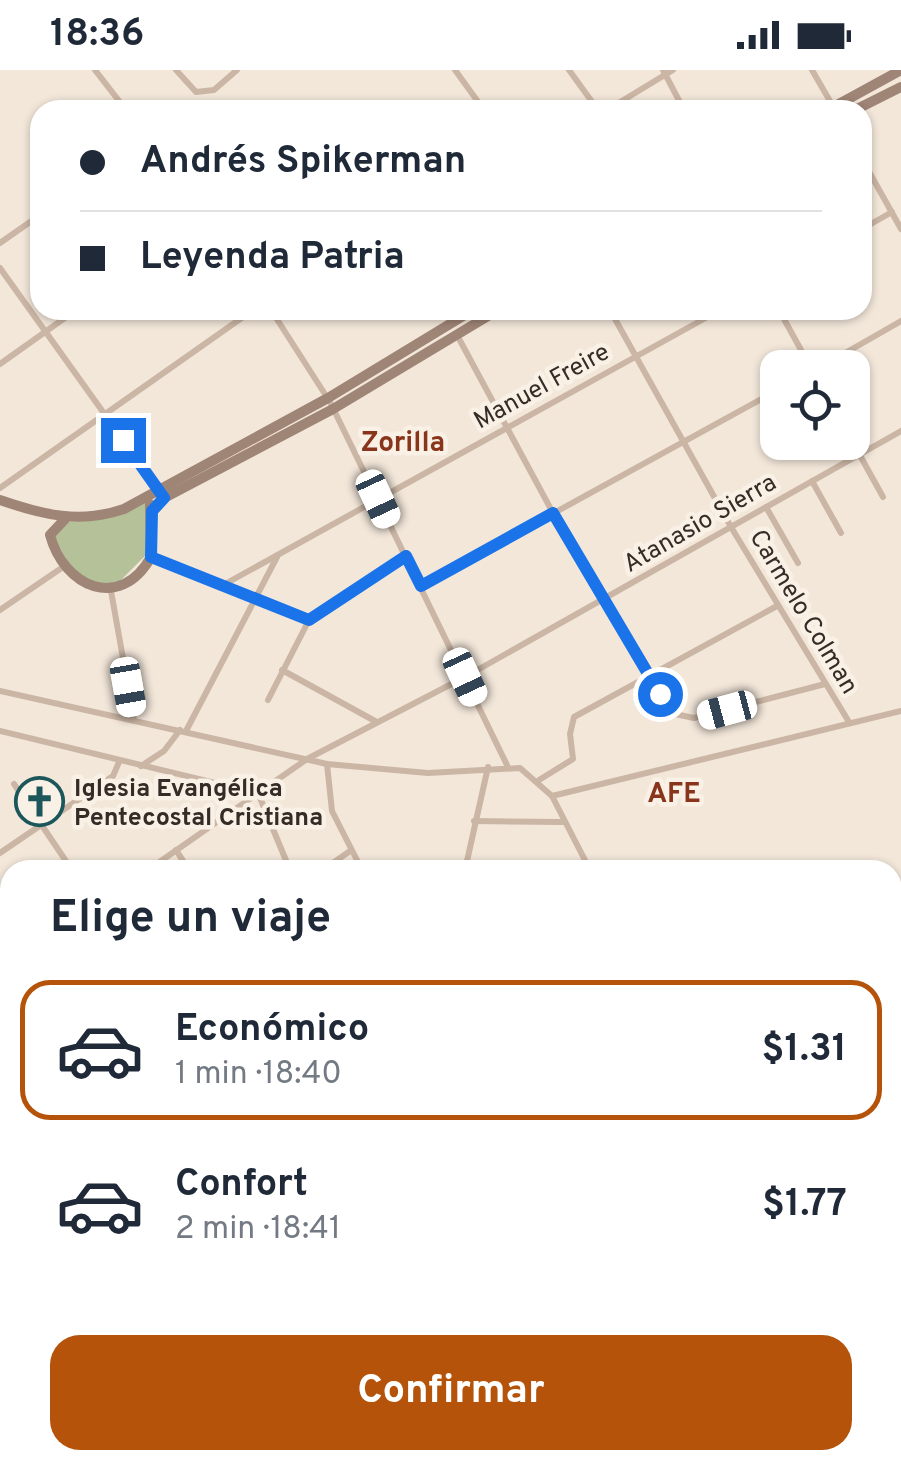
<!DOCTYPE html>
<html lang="es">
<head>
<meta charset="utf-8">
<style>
  body { margin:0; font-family:Overpass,sans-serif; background:#f2f2f3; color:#1f2937; height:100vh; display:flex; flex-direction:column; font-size:38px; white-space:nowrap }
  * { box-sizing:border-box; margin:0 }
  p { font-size:32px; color:#747a83 }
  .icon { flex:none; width:55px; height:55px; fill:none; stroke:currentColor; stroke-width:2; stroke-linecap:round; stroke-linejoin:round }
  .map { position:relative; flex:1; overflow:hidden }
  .panel { position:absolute; left:0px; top:790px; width:902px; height:610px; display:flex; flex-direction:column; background:#fff; border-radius:30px 30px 0 0; box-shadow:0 2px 8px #0004 }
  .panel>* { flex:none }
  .hud { position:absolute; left:30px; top:30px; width:842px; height:220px; border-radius:30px; box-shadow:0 2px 8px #0004; display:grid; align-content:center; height:220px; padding:0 50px; background:#fff }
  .buttons { position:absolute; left:760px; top:280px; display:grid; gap:20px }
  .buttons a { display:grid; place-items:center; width:110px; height:110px; border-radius:20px; background:#fff; box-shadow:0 2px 8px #0004; font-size:50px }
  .end { position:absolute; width:45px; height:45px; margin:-22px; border:12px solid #1a73e8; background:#fff; box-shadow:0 0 0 5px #fff }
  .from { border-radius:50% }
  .car { position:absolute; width:30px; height:60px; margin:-30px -15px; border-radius:12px; box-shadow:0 0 8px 2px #0007; background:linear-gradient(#fff 24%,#345 0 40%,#fff 0 76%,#345 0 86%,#fff 0) }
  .hud b { display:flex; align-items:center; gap:35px; height:95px; font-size:38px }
  .hud b+b { border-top:2px solid #e0e1e3 }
  .hud i { width:25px; height:25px; background:#1f2937 }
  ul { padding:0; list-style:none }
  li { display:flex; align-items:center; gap:30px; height:140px; margin:0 20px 15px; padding:0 30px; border:5px solid transparent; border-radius:30px }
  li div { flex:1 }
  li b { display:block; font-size:38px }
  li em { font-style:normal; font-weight:700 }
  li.on { border-color:#b45309 }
  li>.icon { width:90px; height:90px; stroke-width:1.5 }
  h2 { padding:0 50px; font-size:45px; line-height:120px }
  .cta { display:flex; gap:20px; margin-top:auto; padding:20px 50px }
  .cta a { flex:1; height:115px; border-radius:30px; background:#b45309; color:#fff; font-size:40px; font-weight:700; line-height:115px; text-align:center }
  .status { display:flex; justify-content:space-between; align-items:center; height:70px; padding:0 50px; background:#fff; direction:ltr }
  .status svg { height:28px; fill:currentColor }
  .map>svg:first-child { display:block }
  .green { fill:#b5c299 }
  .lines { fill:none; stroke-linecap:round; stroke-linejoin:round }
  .stream { stroke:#78afb1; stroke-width:2.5 }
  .minor { stroke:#cbb6a5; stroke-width:6 }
  .tertiary { stroke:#cbb6a5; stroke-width:9 }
  .secondary { stroke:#9f8576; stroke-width:10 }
  .route { stroke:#1a73e8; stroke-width:12 }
  .labels { text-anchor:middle; stroke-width:9; stroke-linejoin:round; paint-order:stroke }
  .street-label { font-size:25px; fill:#362c27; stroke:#faf1e6 }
  .poi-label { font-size:25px; font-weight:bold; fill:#362c27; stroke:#faf1e6; text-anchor:start }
  .neighbourhood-label { font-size:28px; font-weight:bold; fill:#89351c; stroke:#faf1e6 }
</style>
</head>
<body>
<div class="status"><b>18:36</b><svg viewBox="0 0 49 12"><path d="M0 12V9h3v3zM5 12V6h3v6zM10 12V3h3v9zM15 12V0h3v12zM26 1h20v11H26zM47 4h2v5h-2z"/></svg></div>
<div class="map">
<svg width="901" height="1400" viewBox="0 0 901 1400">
  <rect width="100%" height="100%" fill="#f3e7da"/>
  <path class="green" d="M142,432l5,2 1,49 -31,31c-33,2 -51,-18 -62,-48l11,-14 37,-3z"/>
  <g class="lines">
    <path class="stream" d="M144,1400l4,-10"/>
    <g class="minor">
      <path d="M95,0l31,40"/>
      <path d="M176,0l20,22 18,-2 23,-20"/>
      <path d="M455,0l29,40"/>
      <path d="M569,0l29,40"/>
      <path d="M663,0l21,40"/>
      <path d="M812,0l22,38"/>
      <path d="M607,40l66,-40"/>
      <path d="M862,89l39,70"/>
      <path d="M862,159l30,-17"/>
      <path d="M0,173l40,-28"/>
      <path d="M0,198l161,225"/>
      <path d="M271,240l59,92 177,363"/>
      <path d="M445,240l7,12"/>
      <path d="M610,240l121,217 118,195"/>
      <path d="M779,240l32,58"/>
      <path d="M457,265l96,178 117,200 24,5 131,-34"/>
      <path d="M0,294l76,-54"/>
      <path d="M819,298l82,-47"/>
      <path d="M852,371l31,56"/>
      <path d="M812,411l29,52"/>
      <path d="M0,418l253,-178"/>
      <path d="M766,437l32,56"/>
      <path d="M151,487l158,63"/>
      <path d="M225,514l495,-274"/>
      <path d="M421,516l357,-196"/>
      <path d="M111,521l23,129"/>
      <path d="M0,540l63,-43"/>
      <path d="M282,600l93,51"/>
      <path d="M0,621l327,73 101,9 92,-5 32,28 349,-85"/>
      <path d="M268,630l41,-80 97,-64"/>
      <path d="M0,661l257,62"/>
      <path d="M186,661l91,-174"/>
      <path d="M327,694l5,47 30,59"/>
      <path d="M141,696l23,-15 16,-21"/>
      <path d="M539,710l34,-21 -3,-25 4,-17 203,-111"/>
      <path d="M14,714l58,86"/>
      <path d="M258,723l32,77"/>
      <path d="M552,726l38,74"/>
      <path d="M474,751l88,1"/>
      <path d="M176,780l13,20"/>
      <path d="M0,783l113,-77 6,-14"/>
      <path d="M148,800l159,-111 158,-82 436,-246"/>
      <path d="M323,800l27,-19"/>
      <path d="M465,800l23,-103"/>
      <path d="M0,868l10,14"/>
      <path d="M0,905l10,-7"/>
      <path d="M892,975l9,-67"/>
      <path d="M0,1024l10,-6"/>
      <path d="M0,1044l10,15"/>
      <path d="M892,1164l9,1"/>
      <path d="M0,1213l10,15"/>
      <path d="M892,1326l9,-3"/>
      <path d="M467,1390l40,10"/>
      <path d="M622,1390l41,10"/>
      <path d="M870,1390l31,7"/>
      <path d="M336,1392v-2"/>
      <path d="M0,1395l4,5"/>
      <path d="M519,1400l3,-10"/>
      <path d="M603,1400l3,-10"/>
      <path d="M825,1400l1,-10"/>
    </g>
    <g class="tertiary">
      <path d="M0,1158l10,-2"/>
      <path d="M892,1372l9,2"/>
    </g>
    <g class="secondary">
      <path d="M828,40l73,-40"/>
      <path d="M855,40l46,-23"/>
      <path d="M0,430c43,15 80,24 124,9l204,-111 145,-88"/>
      <path d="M152,441l12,-13 169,-89 165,-99"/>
      <path d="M65,449l-15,16c14,52 70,77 101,22l-1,-53"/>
    </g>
  </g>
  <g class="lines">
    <path class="route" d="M123,370l41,58 -12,13 -1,46 158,63 97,-64 15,30 132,-73 107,181"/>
  </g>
  <defs>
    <symbol id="church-ring" viewBox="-11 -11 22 22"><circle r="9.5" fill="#faf1e6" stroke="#1b565a" stroke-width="1.5"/><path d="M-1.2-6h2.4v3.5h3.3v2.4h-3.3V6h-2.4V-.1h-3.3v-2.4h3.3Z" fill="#1b565a"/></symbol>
  </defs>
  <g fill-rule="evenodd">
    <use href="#church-ring" x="12" y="704" width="55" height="55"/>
  </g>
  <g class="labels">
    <g class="street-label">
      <text transform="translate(541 315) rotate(-29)" y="9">Manuel Freire</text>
      <text transform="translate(699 452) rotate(-30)" y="9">Atanasio Sierra</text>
      <text transform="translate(805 541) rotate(59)" y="9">Carmelo Colman</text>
    </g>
    <g class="poi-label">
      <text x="74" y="726">Iglesia Evangélica<tspan x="74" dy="29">Pentecostal Cristiana</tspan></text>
    </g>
    <g class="neighbourhood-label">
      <text x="403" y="381">Zorilla</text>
      <text x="674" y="732">AFE</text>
    </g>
  </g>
</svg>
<div class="buttons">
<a><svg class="icon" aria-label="locate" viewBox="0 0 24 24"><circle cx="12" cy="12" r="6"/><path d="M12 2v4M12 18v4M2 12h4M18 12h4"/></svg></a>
</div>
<i class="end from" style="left:660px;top:624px"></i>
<i class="end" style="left:123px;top:370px"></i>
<i class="car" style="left:378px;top:429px;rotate:155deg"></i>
<i class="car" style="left:465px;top:607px;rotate:155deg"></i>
<i class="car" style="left:128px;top:617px;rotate:170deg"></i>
<i class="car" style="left:727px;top:640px;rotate:255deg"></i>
<div class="hud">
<b><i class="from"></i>Andrés Spikerman</b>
<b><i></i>Leyenda Patria</b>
</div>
<section class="panel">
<h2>Elige un viaje</h2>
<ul>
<li class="on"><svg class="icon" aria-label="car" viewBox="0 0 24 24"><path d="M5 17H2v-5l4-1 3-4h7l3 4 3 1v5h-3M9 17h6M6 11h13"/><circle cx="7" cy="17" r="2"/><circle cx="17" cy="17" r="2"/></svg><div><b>Económico</b><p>1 min · 18:40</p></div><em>$1.31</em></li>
<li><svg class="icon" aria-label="car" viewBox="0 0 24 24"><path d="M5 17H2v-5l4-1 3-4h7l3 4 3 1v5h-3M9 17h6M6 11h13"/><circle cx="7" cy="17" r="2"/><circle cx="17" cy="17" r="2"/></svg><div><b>Confort</b><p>2 min · 18:41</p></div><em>$1.77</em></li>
</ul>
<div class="cta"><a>Confirmar</a></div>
</section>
</div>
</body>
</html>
